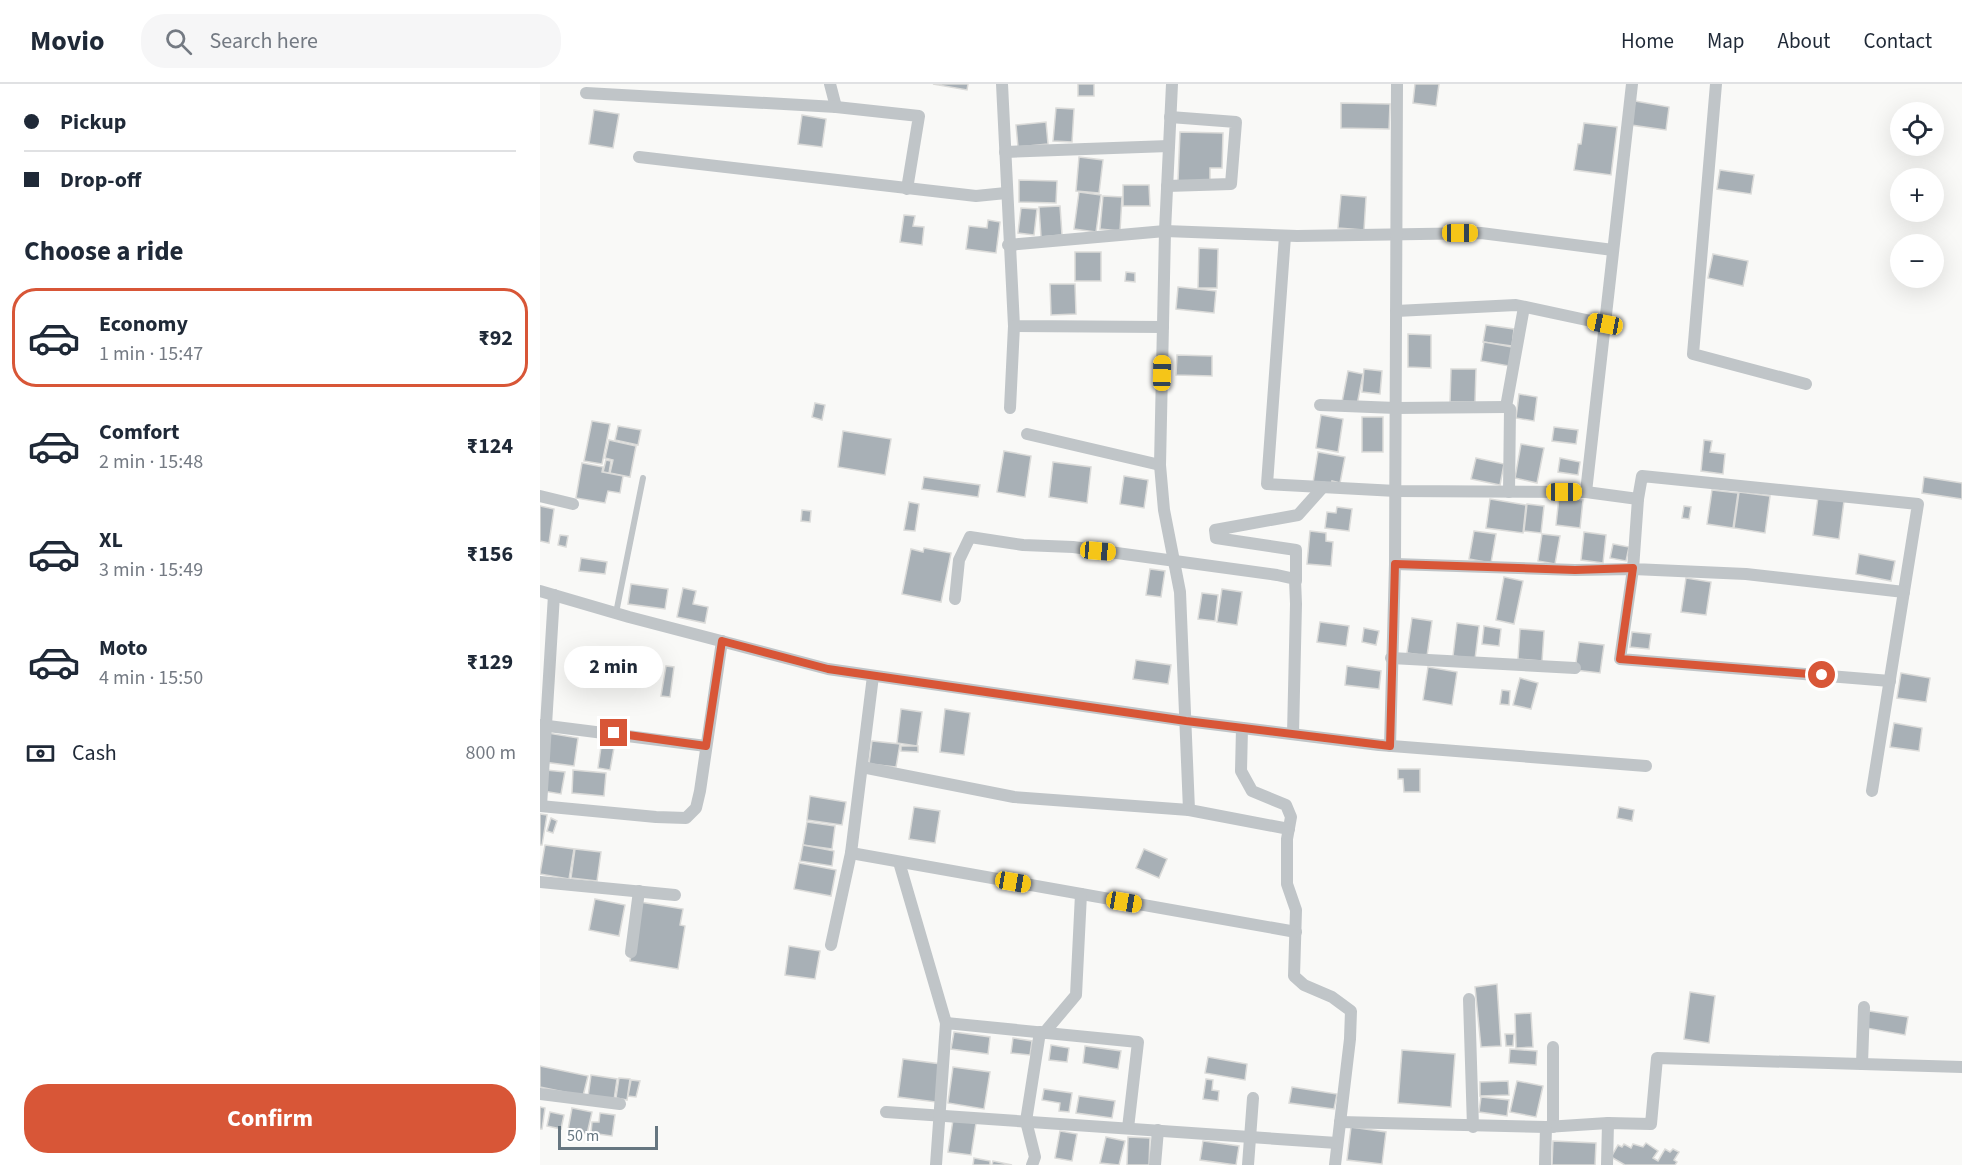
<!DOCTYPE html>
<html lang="en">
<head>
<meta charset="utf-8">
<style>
  body { margin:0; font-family:"Source Sans 3",sans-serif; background:#f6f6f7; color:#1f2937; height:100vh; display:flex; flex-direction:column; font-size:22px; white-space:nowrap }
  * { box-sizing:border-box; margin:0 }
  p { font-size:20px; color:#747a83 }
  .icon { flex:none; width:33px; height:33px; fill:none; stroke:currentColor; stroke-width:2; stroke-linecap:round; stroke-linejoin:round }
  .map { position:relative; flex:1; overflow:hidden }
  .drawer { display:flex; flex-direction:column; background:#fff; width:540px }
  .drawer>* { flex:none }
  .hud { display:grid; align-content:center; height:132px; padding:0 24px; background:#fff }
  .fabs { position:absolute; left:1350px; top:18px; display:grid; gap:12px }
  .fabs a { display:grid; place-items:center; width:54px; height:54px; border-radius:50%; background:#fff; box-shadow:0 6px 24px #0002; font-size:30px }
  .scale { position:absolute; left:18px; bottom:15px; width:100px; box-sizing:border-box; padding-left:6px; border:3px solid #667680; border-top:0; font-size:16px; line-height:21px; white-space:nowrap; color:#667680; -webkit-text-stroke:4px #fff; paint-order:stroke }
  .end { position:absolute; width:27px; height:27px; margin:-14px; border:8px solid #d85637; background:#fff; box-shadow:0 0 0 3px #fff }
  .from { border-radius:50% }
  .bubble { position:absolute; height:42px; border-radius:21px; background:#fff; box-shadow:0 6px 24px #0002; font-size:20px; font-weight:700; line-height:42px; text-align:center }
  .car { position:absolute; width:18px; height:36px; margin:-18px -9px; border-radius:8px; box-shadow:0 0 4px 2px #0007; background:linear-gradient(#f5c518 24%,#345 0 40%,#f5c518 0 76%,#345 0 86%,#f5c518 0) }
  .hud b { display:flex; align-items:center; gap:21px; height:57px; font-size:22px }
  .hud b+b { border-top:2px solid #e0e1e3 }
  .hud i { width:15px; height:15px; background:#1f2937 }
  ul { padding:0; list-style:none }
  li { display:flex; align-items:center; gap:18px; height:99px; margin:0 12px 9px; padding:0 12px; border:3px solid transparent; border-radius:24px }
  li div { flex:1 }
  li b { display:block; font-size:22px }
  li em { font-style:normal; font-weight:700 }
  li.selected { border-color:#d85637 }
  li>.icon { width:54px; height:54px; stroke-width:1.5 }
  h2 { padding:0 24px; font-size:27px; line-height:72px }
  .pay { display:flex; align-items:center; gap:15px; height:66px; padding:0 24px; font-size:22px }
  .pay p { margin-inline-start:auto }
  .button { display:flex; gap:12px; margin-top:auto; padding:12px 24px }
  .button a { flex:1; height:69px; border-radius:24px; background:#d85637; color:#fff; font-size:24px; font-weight:700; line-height:69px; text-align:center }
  header { display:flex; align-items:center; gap:36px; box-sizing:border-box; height:84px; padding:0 30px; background:#fff; border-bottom:2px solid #e0e1e3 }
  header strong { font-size:28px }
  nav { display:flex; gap:33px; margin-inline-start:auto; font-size:21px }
  .search { width:420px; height:54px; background:#f6f6f7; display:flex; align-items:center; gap:15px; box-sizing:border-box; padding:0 21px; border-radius:24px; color:#747a83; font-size:22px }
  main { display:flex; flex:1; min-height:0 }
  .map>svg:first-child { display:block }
  .building { fill:#a8b0b6; stroke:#dbdbd9; stroke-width:1.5 }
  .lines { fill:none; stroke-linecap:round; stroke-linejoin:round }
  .service { stroke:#c0c5c8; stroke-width:6 }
  .minor { stroke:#c0c5c8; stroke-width:12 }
  .route { stroke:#d85637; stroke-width:8 }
</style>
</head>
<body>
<header>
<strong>Movio</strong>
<div class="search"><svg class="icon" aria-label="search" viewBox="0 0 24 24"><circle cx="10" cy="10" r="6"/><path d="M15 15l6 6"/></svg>Search here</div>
<nav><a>Home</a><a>Map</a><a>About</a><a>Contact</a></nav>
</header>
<main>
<section class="drawer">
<div class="hud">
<b><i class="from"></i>Pickup</b>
<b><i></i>Drop-off</b>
</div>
<h2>Choose a ride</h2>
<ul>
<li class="selected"><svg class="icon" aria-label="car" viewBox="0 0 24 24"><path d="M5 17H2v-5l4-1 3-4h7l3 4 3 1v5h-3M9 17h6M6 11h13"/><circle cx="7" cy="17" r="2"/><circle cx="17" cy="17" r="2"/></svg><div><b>Economy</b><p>1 min · 15:47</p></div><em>₹92</em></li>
<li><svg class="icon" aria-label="car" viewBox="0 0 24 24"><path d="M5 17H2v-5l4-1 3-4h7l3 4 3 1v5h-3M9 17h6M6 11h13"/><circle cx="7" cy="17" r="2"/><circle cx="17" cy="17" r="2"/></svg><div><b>Comfort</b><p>2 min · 15:48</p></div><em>₹124</em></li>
<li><svg class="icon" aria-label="car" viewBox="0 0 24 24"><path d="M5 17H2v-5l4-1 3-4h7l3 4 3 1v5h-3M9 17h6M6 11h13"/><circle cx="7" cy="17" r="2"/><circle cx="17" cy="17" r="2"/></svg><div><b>XL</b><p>3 min · 15:49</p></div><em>₹156</em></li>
<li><svg class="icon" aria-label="car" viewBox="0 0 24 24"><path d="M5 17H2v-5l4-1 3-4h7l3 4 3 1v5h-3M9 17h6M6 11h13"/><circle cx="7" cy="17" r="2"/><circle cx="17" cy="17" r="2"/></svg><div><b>Moto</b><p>4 min · 15:50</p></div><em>₹129</em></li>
</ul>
<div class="pay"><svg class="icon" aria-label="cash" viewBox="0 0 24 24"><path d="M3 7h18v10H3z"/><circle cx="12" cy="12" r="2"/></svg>Cash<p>800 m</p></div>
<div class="button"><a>Confirm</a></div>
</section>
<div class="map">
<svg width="1422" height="1081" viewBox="0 0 1422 1081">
  <rect width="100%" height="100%" fill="#f9f9f7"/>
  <g class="building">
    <path d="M393,0h35l-1,6z"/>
    <rect x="538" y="0" width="16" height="12"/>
    <path d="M875,0h24l-3,22 -23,-3z"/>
    <path d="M1095,17l34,6 -3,23 -35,-5z"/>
    <path d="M801,19l49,1 -1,25 -48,-1z"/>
    <path d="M516,24l18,1 -2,33 -19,-1z"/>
    <path d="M54,26l25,4 -6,34 -24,-4z"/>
    <path d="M262,31l24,4 -4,28 -24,-3z"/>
    <path d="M506,38l2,22 -30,3 -2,-22z"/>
    <path d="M1044,39l33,4 -6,48 -37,-5 4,-26h3z"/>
    <path d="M640,48l43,1 -1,35h-12v14l-32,-1z"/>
    <path d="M539,73l24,3 -4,33 -23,-2z"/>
    <path d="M1180,86l34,5 -3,19 -34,-5z"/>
    <path d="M479,96l38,1 -1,22 -37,-1z"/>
    <path d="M583,101h26l1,21h-27z"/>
    <path d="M539,108l22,3 -5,37 -22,-3z"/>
    <path d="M801,111l25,2 -2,33 -26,-2z"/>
    <path d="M563,112l19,1 -2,34 -20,-2z"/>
    <path d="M520,122l2,29 -21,2 -2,-30z"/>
    <path d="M481,124l16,1 -3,26 -16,-2z"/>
    <path d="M364,131l11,1 -2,10 11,1 -2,18 -22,-3z"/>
    <path d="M448,136l12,2 -4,31 -30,-4 3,-23 18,2z"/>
    <path d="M659,164l19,1 -1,39h-19z"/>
    <rect x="535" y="168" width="26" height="29"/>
    <path d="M1173,170l35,7 -5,25 -35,-8z"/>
    <path d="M586,188l9,1v9l-10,-1z"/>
    <path d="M510,200h25l1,30 -25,1z"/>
    <path d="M638,203l38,4 -2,22 -38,-4z"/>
    <path d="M946,241l28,4 -2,17 -29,-4z"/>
    <path d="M868,250l23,1v33l-23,-1z"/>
    <path d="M944,258l28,5 -3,19 -28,-5z"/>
    <path d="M637,271l35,1v20l-36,-1z"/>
    <path d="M824,285l18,2 -2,23 -18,-2z"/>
    <path d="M911,285h25l-1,33h-25z"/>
    <path d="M808,287l15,3 -6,31 -15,-3z"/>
    <path d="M979,310l18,3 -3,24 -18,-3z"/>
    <path d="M275,319l10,2 -3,15 -10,-3z"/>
    <path d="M781,331l22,4 -5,33 -22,-4z"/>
    <rect x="822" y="333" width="21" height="35"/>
    <path d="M52,337l18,3 -8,40 -18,-3z"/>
    <path d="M78,342l23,4 -3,15 -23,-5z"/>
    <path d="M1014,343l24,3 -2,14 -24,-3z"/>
    <path d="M303,347l48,8 -6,36 -47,-8z"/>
    <path d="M69,356l27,6 -6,31 -20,-4 3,-13 -8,-2z"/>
    <path d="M1164,356l8,1 -2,11 15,2 -2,20 -22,-3z"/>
    <path d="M981,360l23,4 -7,35 -22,-5z"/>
    <path d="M464,367l27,5 -6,41 -28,-5z"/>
    <path d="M778,368l27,5 -5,26 -8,-2 -1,5 -18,-3z"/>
    <path d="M936,374l28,6 -4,21 -29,-6z"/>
    <path d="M1020,374l20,4 -2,13 -20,-3z"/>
    <path d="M66,376l5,1 -2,12 -6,-1z"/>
    <path d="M513,378l38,5 -4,36 -38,-6z"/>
    <path d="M42,379l21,4 -1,5 21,4 -3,17 -12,-2 -3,12 -29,-5z"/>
    <path d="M584,392l24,4 -4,28 -24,-4z"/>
    <path d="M384,393l56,8 -2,12 -56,-8z"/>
    <path d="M1384,393l38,6v16l-40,-6z"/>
    <path d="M1172,406l26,3 -5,35 -26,-4z"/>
    <path d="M1199,408l31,4 -5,37 -31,-5z"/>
    <path d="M1019,413l24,3 -3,28 -24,-3z"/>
    <path d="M1278,413l26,4 -5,38 -26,-4z"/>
    <path d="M950,415l36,6 -3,28 -37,-5z"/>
    <path d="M369,418l10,2 -4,27 -11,-1z"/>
    <path d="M987,420l17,2 -3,27 -17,-2z"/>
    <path d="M0,422l14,3 -5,34 -9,-2z"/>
    <path d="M1144,422l7,1 -2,12 -7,-1z"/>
    <path d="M797,423l15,2 -3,22 -24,-3 2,-16 9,1z"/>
    <path d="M262,426l9,1 -1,11 -9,-1z"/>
    <path d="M770,447l16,2v8l7,1 -2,24 -24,-2z"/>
    <path d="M934,447l22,3 -5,29 -22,-4z"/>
    <path d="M1044,448l22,3 -3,28 -22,-3z"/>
    <path d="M1002,450l18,2 -5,28 -17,-3z"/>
    <path d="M20,451l8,1 -2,11 -8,-2z"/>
    <path d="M1073,460l16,3 -3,14 -16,-3z"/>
    <path d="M384,464l27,5 -10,49 -39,-8 9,-45 12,3z"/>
    <path d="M1319,470l36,7 -4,20 -35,-7z"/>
    <path d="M41,474l26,4 -2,12 -26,-3z"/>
    <path d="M610,485l15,2 -4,26 -15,-2z"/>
    <path d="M964,493l19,4 -9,43 -18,-4z"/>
    <path d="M1146,494l25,4 -5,33 -25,-3z"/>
    <path d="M91,500l37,5 -3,20 -37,-5z"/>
    <path d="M143,504l13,3 -3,13 15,3 -3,16 -28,-6z"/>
    <path d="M682,505l20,3 -5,33 -20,-3z"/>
    <path d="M662,509l16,2 -3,26 -17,-2z"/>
    <path d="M872,534l20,3 -5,35 -20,-3z"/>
    <path d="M780,538l29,4 -3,20 -29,-4z"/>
    <path d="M917,539l22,3 -4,33 -22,-3z"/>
    <path d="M944,542l17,3 -2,17 -17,-2z"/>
    <path d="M824,544l15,3 -3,14 -14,-3z"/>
    <path d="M980,545l24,2 -2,30 -24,-2z"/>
    <path d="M1092,548l19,2 -2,15 -19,-2z"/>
    <path d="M1039,558l25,3 -4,28 -25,-3z"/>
    <path d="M596,576l35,5 -3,19 -35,-5z"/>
    <path d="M126,582l8,1 -4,30 -9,-1z"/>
    <path d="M807,582l34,5 -2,18 -34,-4z"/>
    <path d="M888,583l29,5 -5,33 -29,-5z"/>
    <path d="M1361,589l29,5 -4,24 -29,-4z"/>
    <path d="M980,594l18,5 -7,26 -18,-4z"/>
    <path d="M962,606l8,1 -1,14 -9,-1z"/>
    <path d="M361,625l21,3 -5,34 -20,-3z"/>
    <path d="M405,625l25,4 -6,42 -24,-3z"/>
    <path d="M1354,639l28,5 -3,23 -29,-4z"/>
    <path d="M8,649l30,5 -4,28 -30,-4z"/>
    <path d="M62,656l13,2 -5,28 -12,-2z"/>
    <path d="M332,657l28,3 -4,23 -27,-3z"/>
    <path d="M361,662h17v6l-17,-1z"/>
    <path d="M858,685h22v23h-16l-1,-13h-5z"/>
    <path d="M6,686l19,2 -4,22 -18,-3z"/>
    <path d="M33,686l33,3 -2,23 -32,-3z"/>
    <path d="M270,712l36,6 -4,23 -35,-5z"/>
    <path d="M374,723l26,4 -5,32 -26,-4z"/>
    <path d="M1079,723l15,3 -2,11 -15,-3z"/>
    <path d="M0,730l7,1 -5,30h-2z"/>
    <path d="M11,734l6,3 -4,12 -6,-2z"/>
    <path d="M267,738l28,4 -3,23 -29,-4z"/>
    <path d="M5,761l29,4 -5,30 -29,-5z"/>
    <path d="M263,761l31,6 -2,15 -32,-5z"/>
    <path d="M35,765l26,3 -4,29 -26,-3z"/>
    <path d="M604,765l23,10 -8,19 -23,-10z"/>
    <path d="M259,779l37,7 -5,26 -37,-7z"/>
    <path d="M55,815l30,6 -6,31 -30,-6z"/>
    <path d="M100,818l43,7 -3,16 5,1 -7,43 -48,-8z"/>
    <path d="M249,862l31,5 -5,28 -30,-4z"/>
    <path d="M957,900l4,62 -20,1 -6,-60z"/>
    <path d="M1150,908l25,4 -6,47 -25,-4z"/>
    <path d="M1329,927l39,6 -3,18 -39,-7z"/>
    <path d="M991,929l2,34 -17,1 -1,-34z"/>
    <path d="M414,948l36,5 -2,17 -37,-5z"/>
    <path d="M965,950h9l-1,12h-7z"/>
    <path d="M473,954l19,3 -2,14 -19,-2z"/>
    <path d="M511,961l18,3 -2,14 -18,-2z"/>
    <path d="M545,962l36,5 -3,18 -35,-6z"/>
    <path d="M970,965l27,2 -1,14 -27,-2z"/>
    <path d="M862,966l53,4 -4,53 -53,-4z"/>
    <path d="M668,973l39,7 -2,16 -40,-7z"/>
    <path d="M363,975l38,5 -5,38 -38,-5z"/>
    <path d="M0,982l48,10 -5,20 -43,-9z"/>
    <path d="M413,983l37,5 -6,37 -36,-6z"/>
    <path d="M51,991l26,4 -3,21 -26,-3z"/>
    <path d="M79,994l11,1 -3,21 -11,-2z"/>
    <path d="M666,995l7,1 -1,10 7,1 -1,10 -15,-2z"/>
    <path d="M91,996l9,1 -4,16 -8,-1z"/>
    <path d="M968,997l1,14 -29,1v-14z"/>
    <path d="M977,997l26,5 -7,31 -26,-5z"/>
    <path d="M752,1003l45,7 -3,15 -45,-6z"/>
    <path d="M504,1005l28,4 -3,19 -10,-1 1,-8 -18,-3z"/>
    <path d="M539,1012l36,5 -3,17 -36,-5z"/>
    <path d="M941,1013l28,3 -2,16 -28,-4z"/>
    <path d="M0,1023l5,1 -3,21h-2z"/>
    <path d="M32,1024l20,4 -5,22 -19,-4z"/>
    <path d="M10,1028l14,3 -3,14 -14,-3z"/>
    <path d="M60,1029l15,2 -3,21 -21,-3 1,-11h7z"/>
    <path d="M413,1036l23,3 -5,32 -23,-3z"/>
    <path d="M811,1043l35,5 -4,32 -35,-4z"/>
    <path d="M520,1047l17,3 -5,27 -17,-3z"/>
    <path d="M566,1053l19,4 -6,24 -19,-2z"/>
    <path d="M588,1053l22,1 -1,27h-22z"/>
    <path d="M663,1057l36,5 -3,19 -36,-5z"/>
    <path d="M1013,1057l43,2 -1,22h-43z"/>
    <path d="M1106,1059l12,8 -5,7 5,3 7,-12 5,3 3,-3 6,3 -5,8 3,2 -2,3h-50l-14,-8 7,-12 4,2 2,-3 7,4 2,-4 10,3z"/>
    <path d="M434,1074l16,3v4h-17z"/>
    <path d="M453,1077l19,4h-20z"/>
  </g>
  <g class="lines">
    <path class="service" d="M76,529l27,-135"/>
    <g class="minor">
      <path d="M290,0l6,23"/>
      <path d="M462,0l12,242 149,1"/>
      <path d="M632,0l-7,147 -5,234 4,45 16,82 9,218"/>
      <path d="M1176,0l-23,270 113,30"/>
      <path d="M46,9l250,14 83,9 -12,73"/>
      <path d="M465,68l164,-6"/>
      <path d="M99,73l337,39 30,-3"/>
      <path d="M627,102l64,-2 5,-62 -66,-5"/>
      <path d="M745,152l-18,248 129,7 190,1 52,7 4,-23 276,28 -46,287"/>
      <path d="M468,161l157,-14 132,5 184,-3 132,17"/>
      <path d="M856,227l120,-6 89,19"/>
      <path d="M780,321l76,3 110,-1"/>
      <path d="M470,324l4,-82"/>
      <path d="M487,350l133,31"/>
      <path d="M969,408l1,-83 -4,-2 18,-100"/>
      <path d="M1046,408l46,-408"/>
      <path d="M0,412l33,8"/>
      <path d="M1098,415l-5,70 113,5 158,18"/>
      <path d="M855,480l180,6 58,-1 -13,90 270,22"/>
      <path d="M756,497v-31l-80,-12 -1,-8 83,-15 25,-28"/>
      <path d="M0,507l89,26 199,52 359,52 192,24 267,21"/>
      <path d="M415,515l4,-39 11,-23 53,8 50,2 204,28 18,4 1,25 -3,130"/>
      <path d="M851,574l184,10"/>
      <path d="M0,641l166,21"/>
      <path d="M702,644l-1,43 11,20 34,14 5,12 -4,22v45l9,26 -2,66 10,9 28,12 19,14 -1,28 -15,126"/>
      <path d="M850,662l5,-182 2,-480"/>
      <path d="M322,683l152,30 175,13 100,19"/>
      <path d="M0,722l116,11 30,1 10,-10 4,-17 22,-150"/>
      <path d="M1,722l13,-211"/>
      <path d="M311,769l445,79"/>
      <path d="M359,778l47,161"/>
      <path d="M0,798l135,13"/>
      <path d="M291,861l20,-92 22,-177"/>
      <path d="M91,868l8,-61"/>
      <path d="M929,915l4,128"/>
      <path d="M504,949l32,-38 5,-101"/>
      <path d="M1013,963v80"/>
      <path d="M1322,980l2,-57"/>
      <path d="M0,1010l80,10"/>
      <path d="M346,1028l451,31"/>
      <path d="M800,1038l206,5 62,-4 43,1 6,-66 305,9"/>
      <path d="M396,1081l10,-142 192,19 -10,86"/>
      <path d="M492,1081l3,-8 -9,-36 14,-89"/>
      <path d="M615,1081l3,-35"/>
      <path d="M708,1081l5,-67"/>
      <path d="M1005,1081l1,-38"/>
      <path d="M1067,1081l1,-42"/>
    </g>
  </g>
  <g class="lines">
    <path class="route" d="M74,649l92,13 16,-105 106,28 358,52 204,25 5,-182 180,6 58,-2 -13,91 202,16"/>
  </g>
</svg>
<div class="fabs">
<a><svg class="icon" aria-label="locate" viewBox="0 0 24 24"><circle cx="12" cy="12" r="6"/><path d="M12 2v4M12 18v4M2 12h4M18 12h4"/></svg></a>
<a>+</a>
<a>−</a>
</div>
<div class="scale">50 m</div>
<i class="end from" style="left:1282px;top:591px"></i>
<i class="end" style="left:74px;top:649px"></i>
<div class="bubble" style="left:24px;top:562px;width:99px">2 min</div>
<i class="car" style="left:920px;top:149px;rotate:90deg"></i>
<i class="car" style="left:1065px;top:240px;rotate:281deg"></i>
<i class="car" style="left:622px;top:289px;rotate:1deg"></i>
<i class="car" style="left:1024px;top:408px;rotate:90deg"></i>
<i class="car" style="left:558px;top:467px;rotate:95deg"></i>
<i class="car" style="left:473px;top:798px;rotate:100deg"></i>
<i class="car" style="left:584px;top:818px;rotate:100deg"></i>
</div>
</main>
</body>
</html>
